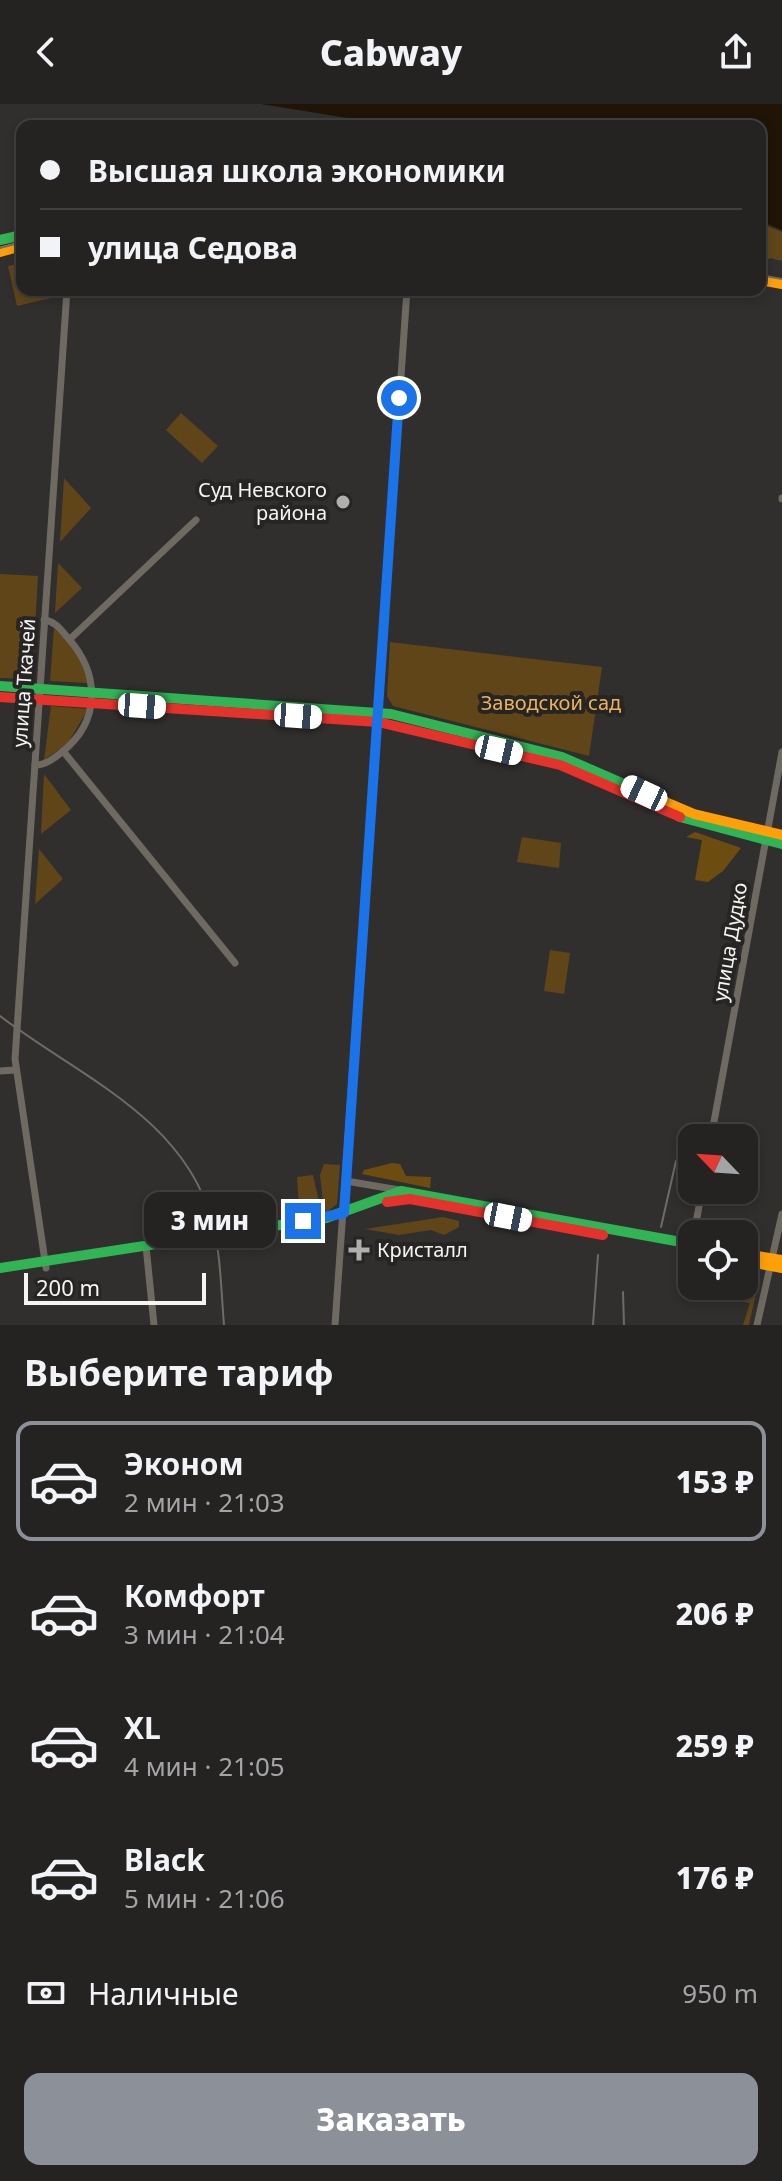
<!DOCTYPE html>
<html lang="ru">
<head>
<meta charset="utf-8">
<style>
  body { margin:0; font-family:"Noto Sans",sans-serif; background:#2c2b2a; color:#f1f3f6; height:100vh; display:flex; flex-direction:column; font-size:30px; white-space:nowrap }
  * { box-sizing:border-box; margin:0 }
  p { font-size:26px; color:#a3a4a5 }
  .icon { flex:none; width:44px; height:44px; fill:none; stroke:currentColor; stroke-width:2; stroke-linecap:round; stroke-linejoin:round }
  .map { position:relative; height:1221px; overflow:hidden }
  .details { display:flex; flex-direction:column; background:#242322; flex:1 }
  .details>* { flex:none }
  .guide { position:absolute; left:16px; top:16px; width:750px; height:176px; border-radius:16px; box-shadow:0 4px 12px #0003,0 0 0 2px #414040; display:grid; align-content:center; height:176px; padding:0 24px; background:#242322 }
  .needle { width:52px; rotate:295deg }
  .tools { position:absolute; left:678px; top:1020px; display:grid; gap:16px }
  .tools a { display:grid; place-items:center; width:80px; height:80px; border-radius:16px; background:#242322; box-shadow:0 4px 12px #0003,0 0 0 2px #414040; font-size:40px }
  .scale { position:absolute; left:24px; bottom:20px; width:182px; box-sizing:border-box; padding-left:8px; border:4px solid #f5f4f2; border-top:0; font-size:22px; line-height:28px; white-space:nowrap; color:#f5f4f2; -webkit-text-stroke:6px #272523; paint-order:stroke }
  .end { position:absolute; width:36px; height:36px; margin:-18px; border:10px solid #1a73e8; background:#fff; box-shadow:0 0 0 4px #fff }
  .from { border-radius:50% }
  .bubble { position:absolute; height:56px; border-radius:16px; background:#242322; box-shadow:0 4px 12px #0003,0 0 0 2px #414040; font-size:26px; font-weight:800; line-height:56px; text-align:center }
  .car { position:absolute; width:24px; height:48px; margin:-24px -12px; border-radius:10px; box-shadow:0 0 6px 2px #0007; background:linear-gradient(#fff 24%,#345 0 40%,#fff 0 76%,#345 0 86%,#fff 0) }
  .guide b { display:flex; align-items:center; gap:28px; height:76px; font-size:30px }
  .guide b+b { border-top:2px solid #414040 }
  .guide i { width:20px; height:20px; background:#f1f3f6 }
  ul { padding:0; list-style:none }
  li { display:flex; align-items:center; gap:24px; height:120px; margin:0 16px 12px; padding:0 8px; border:4px solid transparent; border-radius:16px }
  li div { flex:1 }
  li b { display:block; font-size:30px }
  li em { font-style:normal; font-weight:800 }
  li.active { border-color:#8c9099 }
  li>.icon { width:72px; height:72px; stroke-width:1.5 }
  h2 { padding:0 24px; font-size:36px; line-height:96px }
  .pay { display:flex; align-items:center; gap:20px; height:88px; padding:0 24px; font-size:30px }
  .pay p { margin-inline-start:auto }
  .action { display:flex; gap:16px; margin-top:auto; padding:16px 24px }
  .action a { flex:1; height:92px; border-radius:16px; background:#8c9099; color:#fff; font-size:32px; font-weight:800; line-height:92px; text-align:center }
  header { display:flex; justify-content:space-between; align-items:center; height:104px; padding:0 24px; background:#242322; font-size:36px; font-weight:800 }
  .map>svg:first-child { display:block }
  .green { fill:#604519 }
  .forest { fill:#6d4c10 }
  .water { fill:#1f1405 }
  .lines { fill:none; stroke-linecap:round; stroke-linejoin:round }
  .street { stroke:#6e6961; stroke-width:7 }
  .fast { stroke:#30b455; stroke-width:10 }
  .slow { stroke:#ff9f0a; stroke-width:10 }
  .jam { stroke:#e5322d; stroke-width:10 }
  .tram { stroke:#6e6b67; stroke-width:2 }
  .rail { stroke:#6e6b67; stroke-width:2 }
  .route { stroke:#1a73e8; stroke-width:10 }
  .poi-dot { fill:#b0afad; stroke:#272523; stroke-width:3 }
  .labels { text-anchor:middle; stroke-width:8; stroke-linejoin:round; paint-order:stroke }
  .poi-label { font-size:20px; fill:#f5f4f2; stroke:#272523; text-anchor:end }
  .street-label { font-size:20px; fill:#f5f4f2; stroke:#272523 }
  .park-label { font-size:20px; fill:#ebb35d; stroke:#272523 }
</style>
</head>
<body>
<header><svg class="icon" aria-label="back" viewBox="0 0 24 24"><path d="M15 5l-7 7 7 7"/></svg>Cabway<svg class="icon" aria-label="share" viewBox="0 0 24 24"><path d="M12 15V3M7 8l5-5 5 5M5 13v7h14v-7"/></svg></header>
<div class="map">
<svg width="782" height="1221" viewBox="0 0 782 1221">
  <rect width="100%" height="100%" fill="#302f2d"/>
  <g class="green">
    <path d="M760,119l22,9v29l-12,-3 -10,8z"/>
    <path d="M22,159v27h27l2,8 -34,8 -9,-40z"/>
    <path d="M181,309l37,33 -16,17 -36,-33z"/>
    <path d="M64,374l27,30 -31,34z"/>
    <path d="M58,459l24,25 -27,25z"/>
    <path d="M0,470l38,2 -6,103 -32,-1z"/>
    <path d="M54,524l24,25 10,30 -38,-2z"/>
    <path d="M390,538l212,25 -13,89 -196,-50 -6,-10z"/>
    <path d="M51,602l37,3 -20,34 -24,17z"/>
    <path d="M44,670l27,36 -30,24z"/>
    <path d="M522,733l39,6 -2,25 -42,-6z"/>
    <path d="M39,745l24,30 -28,25z"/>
    <path d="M550,846l20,3 -6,41 -20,-3z"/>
    <path d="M324,1060l16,1 -3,39 -9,7 -4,-1 -4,-35z"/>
    <path d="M313,1071l7,31 -8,7 -26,4 -2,-7 15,-3 -2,-30z"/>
    <path d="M443,1113l16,4v6l-15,8 -13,-5 -32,5 -34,-6z"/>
    <path d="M744,1164l12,4 3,8 -10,45h-6l7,-22 -41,-7 -5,3 4,-13h36z"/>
  </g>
  <g class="forest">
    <path d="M695,728l46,16 -18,23 -15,11 -13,-2 7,-40 -16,-3z"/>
    <path d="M392,1059l8,1 6,12 25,1 -1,11 -68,-14 2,-4z"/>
  </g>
  <path class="water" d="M261,0h521v126l-22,-9v-95h-362l-2,-5 -16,-3 -2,5z"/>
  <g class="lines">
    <g class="street">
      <path d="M782,395v-1"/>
      <path d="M70,535l126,-119"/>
      <path d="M63,647l172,212"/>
      <path d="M35,661c11,0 18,-6 27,-13 39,-31 38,-78 6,-114 -7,-8 -13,-17 -24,-18"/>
      <path d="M0,967l15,-1"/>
      <path d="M711,1034l71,-386"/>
      <path d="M346,1077l53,9"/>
      <path d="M694,1130l8,-44"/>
      <path d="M146,1142l8,79"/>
      <path d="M46,1164l-31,-209 52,-769"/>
      <path d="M335,1221l72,-1035"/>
      <path d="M757,1221l25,-111"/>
    </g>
    <g class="fast">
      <path d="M0,136l22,-5"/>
      <path d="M0,582l391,28 171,43 92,40"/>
      <path d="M680,713l102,27"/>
      <path d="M0,1164l326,-50 75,-27 291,53"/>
    </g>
    <g class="slow">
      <path d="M0,148l22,-6"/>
      <path d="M760,176l22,4"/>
      <path d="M654,693l40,17 88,21"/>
      <path d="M744,1150l38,6"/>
      <path d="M744,1157l38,7"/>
    </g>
    <g class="jam">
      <path d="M0,593l378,25 182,43 120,52"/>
      <path d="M387,1098l23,-3 193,36"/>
    </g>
    <g class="tram">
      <path d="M0,144l22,-6"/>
      <path d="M760,171l22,4"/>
    </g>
    <g class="rail">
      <path d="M0,912c78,60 184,101 212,205 9,33 9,70 12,104"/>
      <path d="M661,1123l15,-66"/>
      <path d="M623,1188l1,33"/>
      <path d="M593,1221l5,-70"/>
    </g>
  </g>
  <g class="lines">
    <path class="route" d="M303,1117l41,-8 55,-815"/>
  </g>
  <g class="poi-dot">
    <circle cx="343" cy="398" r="8"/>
    <path d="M355 1134h8v8h8v8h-8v8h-8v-8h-8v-8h8z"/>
  </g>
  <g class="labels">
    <g class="poi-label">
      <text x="327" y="393">Суд Невского<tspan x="327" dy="23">района</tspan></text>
      <text x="377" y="1153" text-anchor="start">Кристалл</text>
    </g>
    <g class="street-label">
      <text transform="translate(24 579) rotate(-86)" y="7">улица Ткачей</text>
      <text transform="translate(730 838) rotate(-80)" y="7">улица Дудко</text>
    </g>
    <g class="park-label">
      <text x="551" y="606">Заводской сад</text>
    </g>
  </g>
</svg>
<div class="tools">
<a><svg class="needle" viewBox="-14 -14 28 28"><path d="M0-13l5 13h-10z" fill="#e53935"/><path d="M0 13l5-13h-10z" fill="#a3a4a5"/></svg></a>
<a><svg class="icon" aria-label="locate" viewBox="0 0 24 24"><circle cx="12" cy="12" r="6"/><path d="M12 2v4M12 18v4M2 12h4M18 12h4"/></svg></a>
</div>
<div class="scale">200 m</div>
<i class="end from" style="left:399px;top:294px"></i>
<i class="end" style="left:303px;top:1117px"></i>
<div class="bubble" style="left:144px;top:1088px;width:132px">3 мин</div>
<i class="car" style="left:142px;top:602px;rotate:94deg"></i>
<i class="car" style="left:298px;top:612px;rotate:94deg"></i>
<i class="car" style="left:499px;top:646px;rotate:103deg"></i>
<i class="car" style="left:644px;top:689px;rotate:295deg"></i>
<i class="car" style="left:508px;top:1113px;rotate:101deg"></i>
<div class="guide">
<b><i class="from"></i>Высшая школа экономики</b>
<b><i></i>улица Седова</b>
</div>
</div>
<section class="details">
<h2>Выберите тариф</h2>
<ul>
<li class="active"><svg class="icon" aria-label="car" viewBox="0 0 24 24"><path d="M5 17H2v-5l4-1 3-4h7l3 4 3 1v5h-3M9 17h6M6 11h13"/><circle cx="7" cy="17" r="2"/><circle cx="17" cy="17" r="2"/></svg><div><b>Эконом</b><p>2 мин · 21:03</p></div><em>153 ₽</em></li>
<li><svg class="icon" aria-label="car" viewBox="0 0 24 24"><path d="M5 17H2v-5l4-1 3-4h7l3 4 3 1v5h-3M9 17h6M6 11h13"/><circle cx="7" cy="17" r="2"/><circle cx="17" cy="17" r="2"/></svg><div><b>Комфорт</b><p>3 мин · 21:04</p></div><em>206 ₽</em></li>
<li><svg class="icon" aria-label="car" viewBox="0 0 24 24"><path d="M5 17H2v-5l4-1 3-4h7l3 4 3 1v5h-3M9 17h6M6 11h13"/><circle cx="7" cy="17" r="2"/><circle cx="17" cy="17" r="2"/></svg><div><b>XL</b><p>4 мин · 21:05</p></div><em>259 ₽</em></li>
<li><svg class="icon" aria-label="car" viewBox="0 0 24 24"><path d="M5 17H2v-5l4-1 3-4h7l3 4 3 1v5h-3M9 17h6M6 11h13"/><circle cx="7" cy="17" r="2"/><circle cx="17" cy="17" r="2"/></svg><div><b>Black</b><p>5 мин · 21:06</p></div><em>176 ₽</em></li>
</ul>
<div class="pay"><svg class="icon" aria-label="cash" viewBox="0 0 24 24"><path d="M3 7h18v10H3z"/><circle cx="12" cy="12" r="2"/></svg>Наличные<p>950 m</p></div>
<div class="action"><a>Заказать</a></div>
</section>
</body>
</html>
